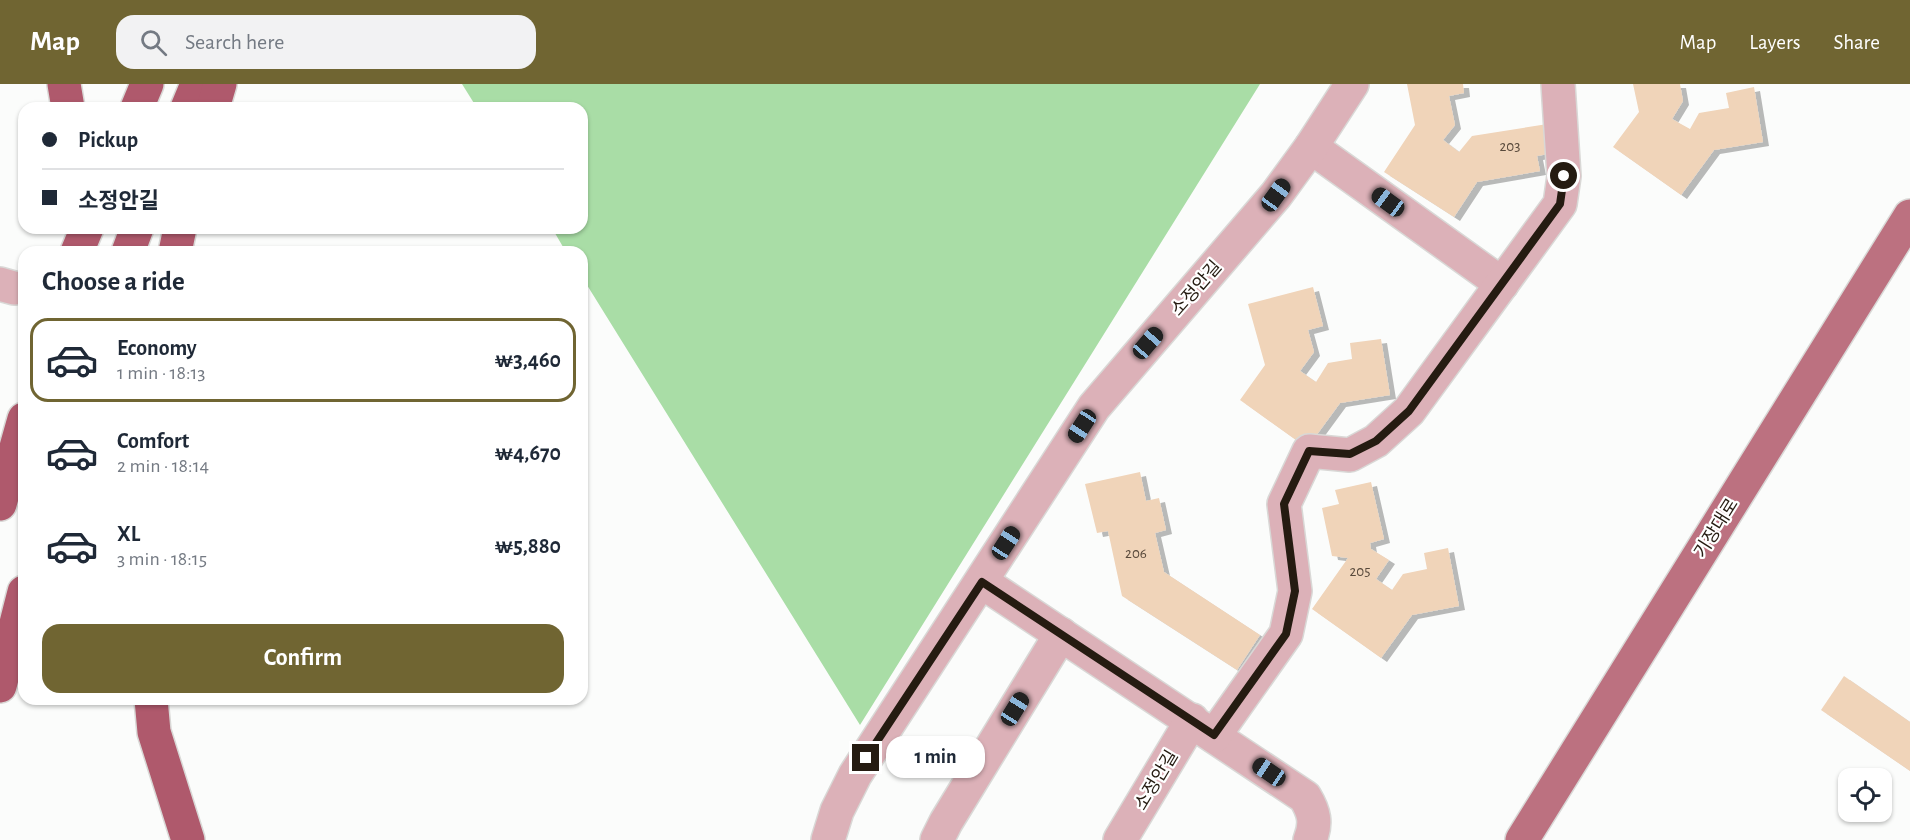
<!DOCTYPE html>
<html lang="en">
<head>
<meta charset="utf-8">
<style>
  body { margin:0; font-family:"Alegreya Sans","Noto Sans KR",sans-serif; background:#f2f2f3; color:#1f2937; height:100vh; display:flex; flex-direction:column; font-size:22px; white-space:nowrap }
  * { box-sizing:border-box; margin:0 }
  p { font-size:20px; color:#747a83 }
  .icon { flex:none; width:33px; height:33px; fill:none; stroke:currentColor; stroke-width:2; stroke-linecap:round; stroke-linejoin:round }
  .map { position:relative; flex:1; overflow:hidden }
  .details { position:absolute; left:18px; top:162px; width:570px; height:459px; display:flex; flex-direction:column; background:#fff; border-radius:18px; box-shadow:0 2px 4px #0004 }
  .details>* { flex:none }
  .banner { position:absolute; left:18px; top:18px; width:570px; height:132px; border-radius:18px; box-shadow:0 2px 4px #0004; display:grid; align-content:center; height:132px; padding:0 24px; background:#fff }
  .buttons { position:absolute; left:1838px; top:684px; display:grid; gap:12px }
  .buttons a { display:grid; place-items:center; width:54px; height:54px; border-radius:12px; background:#fff; box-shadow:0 2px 4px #0004; font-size:30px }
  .end { position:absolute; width:27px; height:27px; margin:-14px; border:8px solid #251b11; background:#fff; box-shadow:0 0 0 3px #fff }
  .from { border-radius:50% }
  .bubble { position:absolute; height:42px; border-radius:18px; background:#fff; box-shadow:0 2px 4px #0004; font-size:20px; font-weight:700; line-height:42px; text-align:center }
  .car { position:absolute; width:18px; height:36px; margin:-18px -9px; border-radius:8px; box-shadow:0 0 4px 2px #0007; background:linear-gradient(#222 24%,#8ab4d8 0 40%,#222 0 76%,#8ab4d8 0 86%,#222 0) }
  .banner b { display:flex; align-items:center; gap:21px; height:57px; font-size:22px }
  .banner b+b { border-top:2px solid #e0e1e3 }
  .banner i { width:15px; height:15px; background:#1f2937 }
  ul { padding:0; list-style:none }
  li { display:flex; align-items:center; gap:18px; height:84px; margin:0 12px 9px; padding:0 12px; border:3px solid transparent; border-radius:18px }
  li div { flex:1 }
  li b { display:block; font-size:22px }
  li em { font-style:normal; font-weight:700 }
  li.current { border-color:#706532 }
  li>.icon { width:54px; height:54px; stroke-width:1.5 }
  h2 { padding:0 24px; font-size:27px; line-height:72px }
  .cta { display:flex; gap:12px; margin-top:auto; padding:12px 24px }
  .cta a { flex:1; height:69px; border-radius:18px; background:#706532; color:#fff; font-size:24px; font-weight:700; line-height:69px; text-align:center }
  header { display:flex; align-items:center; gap:36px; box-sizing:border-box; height:84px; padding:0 30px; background:#706532; color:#fff }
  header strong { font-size:28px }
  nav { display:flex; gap:33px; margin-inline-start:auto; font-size:21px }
  .search { width:420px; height:54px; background:#f2f2f3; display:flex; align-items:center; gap:15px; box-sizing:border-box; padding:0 21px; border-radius:18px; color:#747a83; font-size:22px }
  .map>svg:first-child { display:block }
  .green { fill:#a9dda6 }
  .building { fill:#f0d4b9; filter:url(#shadow) }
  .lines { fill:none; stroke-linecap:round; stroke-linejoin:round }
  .minor-casing { stroke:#d9d8d6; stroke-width:36 }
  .major-casing { stroke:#d9d8d6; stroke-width:36 }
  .highway-casing { stroke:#d9d8d6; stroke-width:36 }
  .minor { stroke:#dcb1b8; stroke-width:33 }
  .major { stroke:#bc7180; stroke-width:33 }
  .highway { stroke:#af596c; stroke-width:33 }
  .route { stroke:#251b11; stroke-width:8 }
  .labels { text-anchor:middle; stroke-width:4.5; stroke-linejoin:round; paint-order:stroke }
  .number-label { font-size:15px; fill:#58493b }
  .street-label { font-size:18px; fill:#251b11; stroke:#fff }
</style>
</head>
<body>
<header>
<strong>Map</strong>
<div class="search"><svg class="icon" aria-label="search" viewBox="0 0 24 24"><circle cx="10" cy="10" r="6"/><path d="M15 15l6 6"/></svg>Search here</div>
<nav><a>Map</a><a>Layers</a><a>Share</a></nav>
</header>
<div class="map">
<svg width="1910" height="756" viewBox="0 0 1910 756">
  <defs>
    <filter id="shadow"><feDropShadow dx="6" dy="4" stdDeviation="0" flood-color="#0004"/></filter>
  </defs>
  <rect width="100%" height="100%" fill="#fbfcfb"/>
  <path class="green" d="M462,0h798l-400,641 -278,-448v-25h-16l-14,-24h30v-120h-105z"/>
  <g class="building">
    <path d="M1407,0h56l1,9 -15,3 6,29 -12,15 16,12 13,-16 82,-13 5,29 -22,4 3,15 -63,11 -23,35 -70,-45 31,-47z"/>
    <path d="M1633,0h47l3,17 -11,18 18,10 9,-16 30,-5 -3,-15 28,-6 9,55 -49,8 -33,45 -68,-48 26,-35z"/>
    <path d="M1313,203l10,39 -15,4 6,22 -14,19 16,11 12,-19 24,-4 -2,-16 31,-4 9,56 -50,8 -33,45 -67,-48 25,-35 -17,-61z"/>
    <path d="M1140,388l6,29 13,-3 7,32 -11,3 9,39 96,63 -23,35 -115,-74 -14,-65 -11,2 -12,-49z"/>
    <path d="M1371,398l13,57 -14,4 1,6 18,11 -13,19 16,11 11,-16 24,-5 -3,-16 24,-5 11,58 -47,9 -31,43 -69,-49 36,-51 -16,-2 -10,-48 17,-4 -4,-14z"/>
    <path d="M1844,592l66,46v49l-89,-61z"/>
  </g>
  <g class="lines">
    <defs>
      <g id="minor">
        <path d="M1311,63l191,137"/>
        <path d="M0,200l14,4"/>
        <path d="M982,498l323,215c9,15 12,26 5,43"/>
        <path d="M1214,652l72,-102 9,-43 -11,-87 25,-53 41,4 26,-14 33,-30 151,-207 4,-28 -6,-92"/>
        <path d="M828,756l9,-29 18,-36 239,-368 182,-212 35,-48 41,-63"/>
        <path d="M937,756l9,-18 115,-188"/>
        <path d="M1120,756l72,-120"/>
      </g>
      <path id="major" d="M1522,756l388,-624"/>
      <g id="highway">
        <path d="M64,0l4,24"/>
        <path d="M137,24l10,-24"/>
        <path d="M187,24l10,-24"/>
        <path d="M213,24l7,-24"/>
        <path d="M77,168l10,-24"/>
        <path d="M128,168l9,-24"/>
        <path d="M175,168l5,-24"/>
        <path d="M0,420l24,-85"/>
        <path d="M0,602l24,-94"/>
        <path d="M151,615l3,33 34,108"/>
      </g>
    </defs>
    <use href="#minor" class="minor-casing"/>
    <use href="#major" class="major-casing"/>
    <use href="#highway" class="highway-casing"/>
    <use href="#minor" class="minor"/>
    <use href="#major" class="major"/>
    <use href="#highway" class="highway"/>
  </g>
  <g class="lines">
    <path class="route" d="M866,674l116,-176 232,153 72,-101 9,-43 -11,-87 25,-53 41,3 26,-13 33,-30 151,-207 4,-28"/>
  </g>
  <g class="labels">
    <g class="number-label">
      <text x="1510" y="67">203</text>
      <text x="1136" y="474">206</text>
      <text x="1360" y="492">205</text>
    </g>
    <g class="street-label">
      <text transform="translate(1196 204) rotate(-49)" y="6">소정안길</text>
      <text transform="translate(1716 444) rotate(-58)" y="6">기장대로</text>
      <text transform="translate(1156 696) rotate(-59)" y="6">소정안길</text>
    </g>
  </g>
</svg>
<div class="buttons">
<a><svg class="icon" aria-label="locate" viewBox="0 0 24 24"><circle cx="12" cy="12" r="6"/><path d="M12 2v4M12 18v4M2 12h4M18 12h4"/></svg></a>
</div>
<i class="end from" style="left:1564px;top:92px"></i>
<i class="end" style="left:866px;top:674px"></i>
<div class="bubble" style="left:886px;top:652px;width:99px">1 min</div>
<i class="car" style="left:1276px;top:111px;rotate:36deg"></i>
<i class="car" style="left:1388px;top:118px;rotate:306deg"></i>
<i class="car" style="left:1148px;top:259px;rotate:41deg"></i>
<i class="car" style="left:1082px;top:342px;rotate:213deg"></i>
<i class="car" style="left:1006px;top:459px;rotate:33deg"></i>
<i class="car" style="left:1015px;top:625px;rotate:32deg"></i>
<i class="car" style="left:1269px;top:688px;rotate:304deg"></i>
<div class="banner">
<b><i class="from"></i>Pickup</b>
<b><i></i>소정안길</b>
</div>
<section class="details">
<h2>Choose a ride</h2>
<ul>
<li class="current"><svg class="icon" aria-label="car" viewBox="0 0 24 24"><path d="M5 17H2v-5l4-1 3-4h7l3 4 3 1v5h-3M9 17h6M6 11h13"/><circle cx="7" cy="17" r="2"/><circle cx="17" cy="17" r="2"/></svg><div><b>Economy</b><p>1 min · 18:13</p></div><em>₩3,460</em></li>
<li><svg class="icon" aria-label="car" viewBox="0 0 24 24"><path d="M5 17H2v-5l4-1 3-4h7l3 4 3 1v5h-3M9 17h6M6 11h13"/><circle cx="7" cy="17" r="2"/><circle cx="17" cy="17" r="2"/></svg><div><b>Comfort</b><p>2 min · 18:14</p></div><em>₩4,670</em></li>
<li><svg class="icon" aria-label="car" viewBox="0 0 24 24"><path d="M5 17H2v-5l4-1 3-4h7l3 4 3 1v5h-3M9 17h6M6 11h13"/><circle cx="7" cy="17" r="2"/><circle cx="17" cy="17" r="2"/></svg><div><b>XL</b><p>3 min · 18:15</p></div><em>₩5,880</em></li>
</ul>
<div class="cta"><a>Confirm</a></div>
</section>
</div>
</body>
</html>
